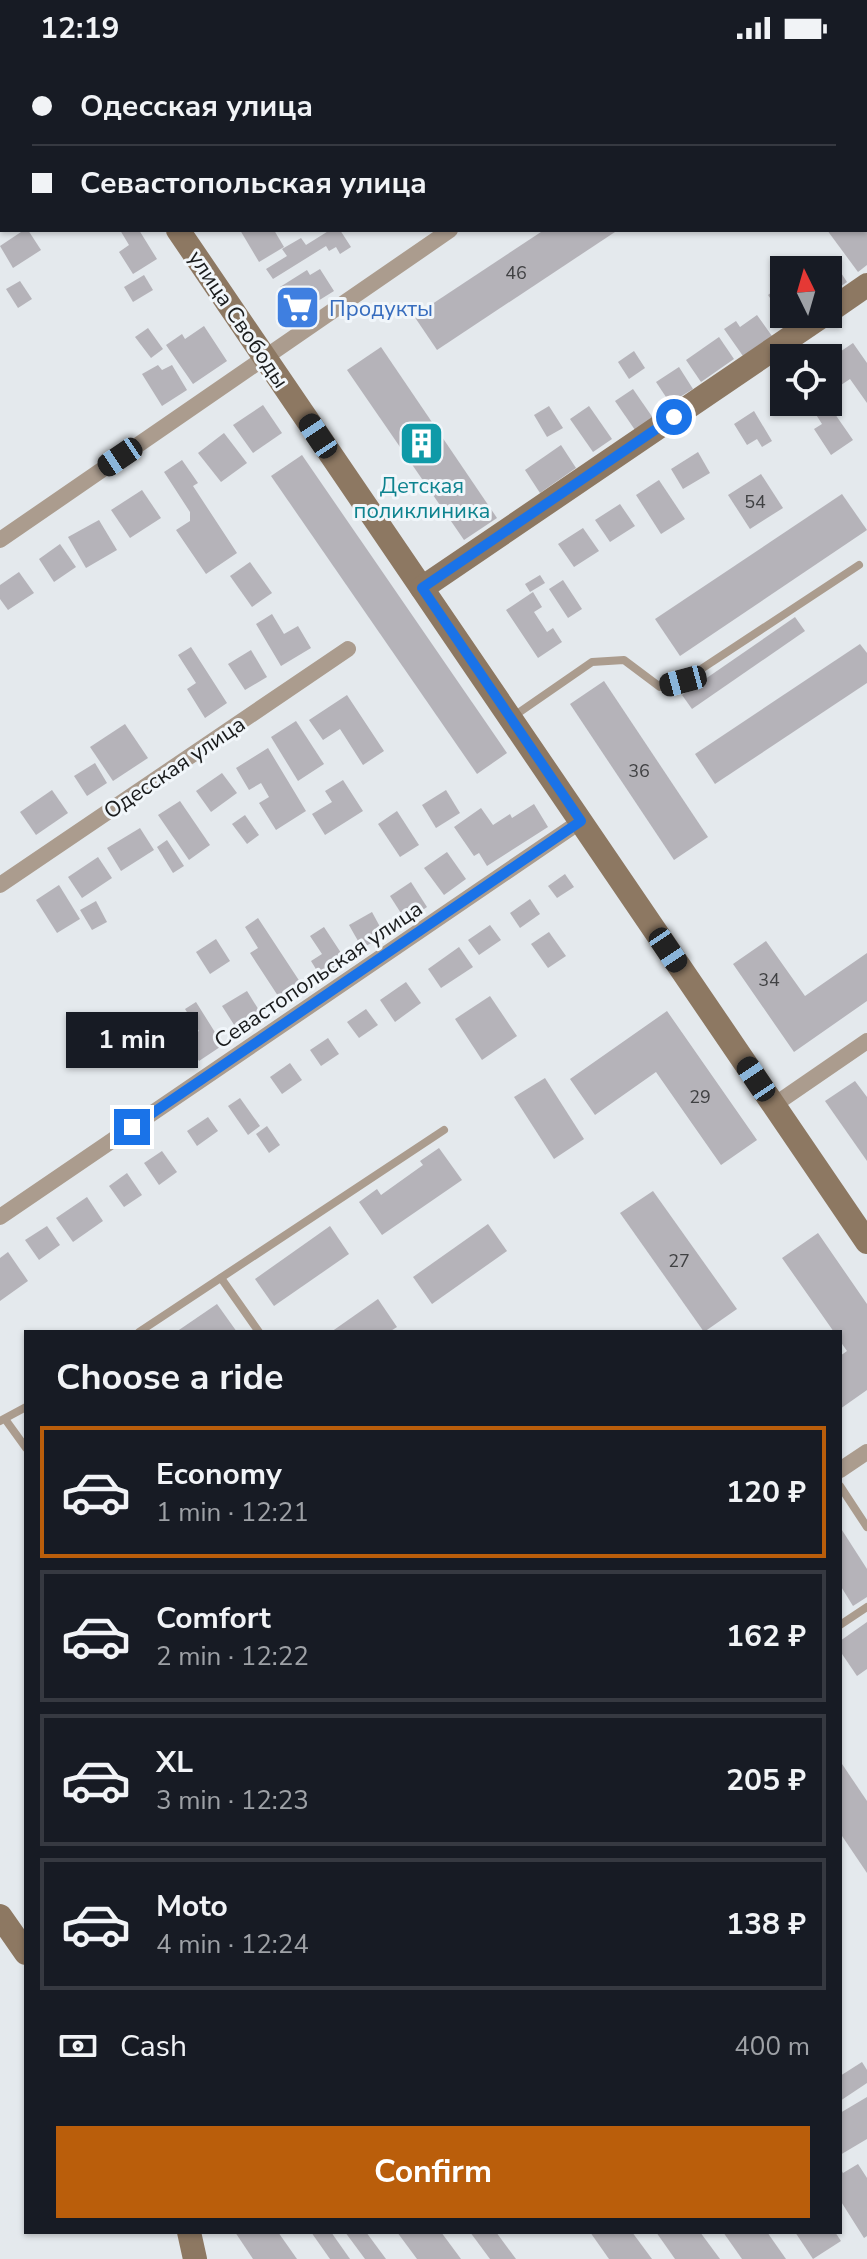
<!DOCTYPE html>
<html lang="en">
<head>
<meta charset="utf-8">
<style>
  body { margin:0; font-family:"Nunito Sans",sans-serif; background:#20242c; color:#f1f3f6; height:100vh; display:flex; flex-direction:column; font-size:30px; white-space:nowrap }
  * { box-sizing:border-box; margin:0 }
  p { font-size:26px; color:#9ea1a6 }
  .icon { flex:none; width:44px; height:44px; fill:none; stroke:currentColor; stroke-width:2; stroke-linecap:round; stroke-linejoin:round }
  .map { position:relative; flex:1; overflow:hidden }
  .sheet { position:absolute; left:24px; top:1274px; width:818px; height:904px; display:flex; flex-direction:column; background:#171b24; border-radius:0px; box-shadow:0 2px 6px #0004 }
  .sheet>* { flex:none }
  .hud { position:absolute; left:0px; top:0px; width:868px; height:176px; box-shadow:0 2px 6px #0004; display:grid; align-content:center; height:176px; padding:0 32px; background:#171b24 }
  .needle { width:52px; rotate:355deg }
  .buttons { position:absolute; left:770px; top:200px; display:grid; gap:16px }
  .buttons a { display:grid; place-items:center; width:72px; height:72px; border-radius:0px; background:#171b24; box-shadow:0 2px 6px #0004; font-size:40px }
  .end { position:absolute; width:36px; height:36px; margin:-18px; border:10px solid #1a73e8; background:#fff; box-shadow:0 0 0 4px #fff }
  .from { border-radius:50% }
  .bubble { position:absolute; height:56px; border-radius:0px; background:#171b24; box-shadow:0 2px 6px #0004; font-size:26px; font-weight:700; line-height:56px; text-align:center }
  .car { position:absolute; width:24px; height:48px; margin:-24px -12px; border-radius:10px; box-shadow:0 0 6px 2px #0007; background:linear-gradient(#222 24%,#8ab4d8 0 40%,#222 0 76%,#8ab4d8 0 86%,#222 0) }
  .hud b { display:flex; align-items:center; gap:28px; height:76px; font-size:30px }
  .hud b+b { border-top:2px solid #363941 }
  .hud i { width:20px; height:20px; background:#f1f3f6 }
  ul { padding:0; list-style:none }
  li { display:flex; align-items:center; gap:24px; height:132px; margin:0 16px 12px; padding:0 16px; border:4px solid #363941; border-radius:0px }
  li div { flex:1 }
  li b { display:block; font-size:30px }
  li em { font-style:normal; font-weight:700 }
  li.active { border-color:#ba5e0b }
  li>.icon { width:72px; height:72px; stroke-width:1.5 }
  h2 { padding:0 32px; font-size:36px; line-height:96px }
  .pay { display:flex; align-items:center; gap:20px; height:88px; padding:0 32px; font-size:30px }
  .pay p { margin-inline-start:auto }
  .primary-button { display:flex; gap:16px; margin-top:auto; padding:16px 32px }
  .primary-button a { flex:1; height:92px; border-radius:0px; background:#ba5e0b; color:#fff; font-size:32px; font-weight:700; line-height:92px; text-align:center }
  .status { display:flex; justify-content:space-between; align-items:center; height:56px; padding:0 40px; background:#171b24; direction:ltr }
  .status svg { height:22px; fill:currentColor }
  .map>svg:first-child { display:block }
  .building { fill:#b5b3b9 }
  .lines { fill:none; stroke-linecap:round; stroke-linejoin:round }
  .lane { stroke:#ab9c8e; stroke-width:8 }
  .street { stroke:#ab9c8e; stroke-width:16 }
  .secondary { stroke:#8d7862; stroke-width:24 }
  .route { stroke:#1a73e8; stroke-width:10 }
  .labels { text-anchor:middle; stroke-width:6; stroke-linejoin:round; paint-order:stroke }
  .number-label { font-size:18px; fill:#404143 }
  .shop-label { font-size:22px; fill:#366cbe; stroke:#f1f6fa; text-anchor:start }
  .street-label { font-size:22px; fill:#191b1c; stroke:#f1f6fa }
  .culture-label { font-size:22px; fill:#0d838f; stroke:#f1f6fa }
</style>
</head>
<body>
<div class="status"><b>12:19</b><svg viewBox="0 0 49 12"><path d="M0 12V9h3v3zM5 12V6h3v6zM10 12V3h3v9zM15 12V0h3v12zM26 1h20v11H26zM47 4h2v5h-2z"/></svg></div>
<div class="map">
<svg width="867" height="2203" viewBox="0 0 867 2203">
  <rect width="100%" height="100%" fill="#e4e9ed"/>
  <g class="building">
    <path d="M24,174h4l13,20 -28,18 -13,-22z"/>
    <path d="M120,174h19l18,29 -24,15 -14,-22 10,-7z"/>
    <path d="M240,174h34l10,17 -25,15z"/>
    <path d="M330,174h10l11,17 -11,7 -4,-7 -7,4 -3,-5 -53,33 -7,-10 21,-13 -5,-7 19,-11 5,7z"/>
    <path d="M544,174h74l-181,120 -23,-34z"/>
    <path d="M827,174h40v35l-9,7z"/>
    <path d="M830,200l17,26 -19,13v-25h-19z"/>
    <path d="M320,213l14,22 -37,23 -17,-27 27,-17 3,5z"/>
    <path d="M144,219l9,15 -20,12 -9,-15z"/>
    <path d="M20,225l12,18 -14,9 -12,-19z"/>
    <path d="M781,229l3,5v24h16l-13,9 -19,-28z"/>
    <path d="M757,259l15,21 -29,20 -19,-27 12,-8 4,6z"/>
    <path d="M204,270l23,35 -34,23 -27,-39 16,-11 3,5z"/>
    <path d="M148,272l15,21 -12,9 -16,-21z"/>
    <path d="M719,281l15,22 -33,23 -15,-22z"/>
    <path d="M853,287l14,20v40l-17,-24 -15,10 -7,-10v-19z"/>
    <path d="M381,291l116,171 -33,22 -117,-170z"/>
    <path d="M634,295l11,17 -16,11 -11,-17z"/>
    <path d="M158,309l4,5 10,-5 15,25 -25,16 -20,-32z"/>
    <path d="M679,311l14,22 -23,14 -14,-21z"/>
    <path d="M633,333l20,29 -18,12 -20,-29z"/>
    <path d="M828,348l25,36 -22,15 -17,-26 8,-5 -7,-11z"/>
    <path d="M263,349l19,28 -29,20 -20,-28z"/>
    <path d="M549,350l14,22 -16,9 -13,-22z"/>
    <path d="M589,350l23,33 -19,13 -23,-33z"/>
    <path d="M754,355l18,30 -10,6 -5,-8 -10,6 -13,-21z"/>
    <path d="M224,377l23,30 -26,19 -23,-29z"/>
    <path d="M561,389l15,23 -36,25 -15,-23z"/>
    <path d="M698,396l12,21 -27,16 -12,-20z"/>
    <path d="M302,399l205,298 -30,21 -206,-298z"/>
    <path d="M182,404l16,23 -5,3 44,67 -31,21 -30,-44 14,-9v-9l-26,-40z"/>
    <path d="M761,418l22,34 -33,21 -22,-34z"/>
    <path d="M659,424l26,39 -24,15 -25,-39z"/>
    <path d="M142,434l19,28 -31,20 -19,-28z"/>
    <path d="M842,438l25,36 -187,126 -25,-37z"/>
    <path d="M620,448l15,22 -25,16 -15,-22z"/>
    <path d="M99,464l18,30 -31,18 -18,-31z"/>
    <path d="M583,472l16,23 -25,16 -16,-23z"/>
    <path d="M60,488l16,23 -22,15 -15,-23z"/>
    <path d="M250,506l22,31 -20,14 -22,-31z"/>
    <path d="M19,516l15,21 -26,17 -8,-11v-14z"/>
    <path d="M540,519l5,8 -15,9 -5,-8z"/>
    <path d="M563,524l19,29 -14,9 -19,-29z"/>
    <path d="M533,536l9,15 -8,5 13,20 6,-4 9,14 -24,16 -32,-48z"/>
    <path d="M272,558l12,20 14,-8 13,22 -30,18 -25,-42z"/>
    <path d="M795,561l10,14 -113,78 -10,-14z"/>
    <path d="M860,588l7,9v30l-152,101 -20,-30z"/>
    <path d="M191,591l36,56 -22,15 -18,-29 9,-6 -18,-28z"/>
    <path d="M251,594l16,27 -22,13 -17,-26z"/>
    <path d="M604,625l104,156 -34,23 -104,-156z"/>
    <path d="M347,639l37,56 -21,14 -23,-36 -17,11 -14,-20z"/>
    <path d="M296,665l28,43 -26,17 -27,-44z"/>
    <path d="M125,668l23,34 -35,23 -23,-34z"/>
    <path d="M268,692l38,63 -30,19 -17,-27 10,-6 -8,-14 -12,7 -13,-22z"/>
    <path d="M95,707l12,20 -20,13 -13,-20z"/>
    <path d="M222,717l15,20 -26,19 -15,-21z"/>
    <path d="M343,724l20,31 -38,24 -13,-21 20,-12 -7,-11z"/>
    <path d="M52,734l16,23 -32,22 -16,-23z"/>
    <path d="M446,734l14,23 -24,15 -14,-23z"/>
    <path d="M180,745l30,44 -21,15 -31,-45z"/>
    <path d="M534,748l14,23 -61,39 -8,-13 -5,3 -20,-29 27,-19 12,17 17,-11 2,4z"/>
    <path d="M397,755l22,34 -19,12 -22,-33z"/>
    <path d="M245,759l14,20 -12,9 -15,-20z"/>
    <path d="M140,772l14,22 -33,21 -14,-23z"/>
    <path d="M167,784l17,26 -11,7 -16,-26z"/>
    <path d="M447,796l19,27 -22,16 -20,-27z"/>
    <path d="M98,801l14,21 -30,20 -14,-21z"/>
    <path d="M565,818l9,13 -17,11 -9,-12z"/>
    <path d="M411,826l16,25 -21,14 -16,-25z"/>
    <path d="M59,829l21,34 -23,14 -21,-33z"/>
    <path d="M530,843l10,15 -20,14 -10,-15z"/>
    <path d="M96,845l11,21 -15,8 -12,-20z"/>
    <path d="M372,856l13,24 -23,12 -13,-23z"/>
    <path d="M258,862l46,70 -22,14 -32,-49 8,-5 -13,-21z"/>
    <path d="M490,869l11,15 -22,15 -11,-15z"/>
    <path d="M324,871l23,35 -25,17 -11,-18 11,-7 -12,-18z"/>
    <path d="M549,876l17,24 -18,12 -17,-24z"/>
    <path d="M216,883l14,22 -20,13 -14,-22z"/>
    <path d="M766,885l39,55 62,-43v48l-73,51 -61,-88z"/>
    <path d="M459,891l14,20 -32,21 -13,-19z"/>
    <path d="M406,926l15,21 -26,19 -15,-22z"/>
    <path d="M247,935l15,24 -24,16 -16,-25z"/>
    <path d="M490,940l27,40 -35,24 -27,-41z"/>
    <path d="M196,946l27,43 -24,16 -14,-22 14,-8 -14,-22z"/>
    <path d="M366,953l12,16 -19,13 -12,-16z"/>
    <path d="M667,955l90,129 -36,25 -65,-93 -61,43 -25,-36z"/>
    <path d="M328,982l11,16 -18,12 -11,-16z"/>
    <path d="M290,1007l12,17 -20,14 -12,-17z"/>
    <path d="M545,1022l39,61 -30,20 -40,-62z"/>
    <path d="M855,1025l12,16v64l-42,-60z"/>
    <path d="M240,1042l20,28 -12,9 -20,-29z"/>
    <path d="M208,1061l10,14 -21,15 -10,-15z"/>
    <path d="M267,1070l13,19 -11,8 -13,-19z"/>
    <path d="M439,1092l23,32 -80,55 -23,-33 18,-13 4,6 42,-30 -3,-4z"/>
    <path d="M162,1095l15,21 -18,13 -15,-22z"/>
    <path d="M127,1117l15,22 -18,12 -15,-21z"/>
    <path d="M653,1135l84,118 -33,23 -84,-119z"/>
    <path d="M87,1141l16,24 -30,21 -17,-24z"/>
    <path d="M488,1168l19,27 -75,53 -19,-27z"/>
    <path d="M47,1170l13,19 -21,15 -14,-20z"/>
    <path d="M330,1170l19,28 -75,52 -19,-27z"/>
    <path d="M818,1177l49,71v86l-27,19v-53l7,-5 -7,-10v-9h-6l-52,-74z"/>
    <path d="M8,1196l20,29 -28,20v-43z"/>
    <path d="M378,1243l19,28 -8,5h-58z"/>
    <path d="M217,1248l20,28h-61z"/>
    <path d="M840,1471l27,42v28l-14,9 -13,-21z"/>
    <path d="M867,1566v47l-10,7 -17,-25v-10z"/>
    <path d="M840,1705l27,40v72l-27,-40z"/>
    <path d="M862,2006l5,8v13l-27,18v-25z"/>
    <path d="M867,2041v42l-27,16v-42z"/>
    <path d="M858,2108l9,14v58l-3,2 -24,-38v-32l3,5z"/>
    <path d="M235,2176h43l19,27h-44z"/>
    <path d="M311,2176h20l19,27h-20z"/>
    <path d="M345,2176h21l20,27h-21z"/>
    <path d="M397,2176h44l20,27h-44z"/>
    <path d="M470,2176h26l20,27h-26z"/>
    <path d="M590,2176h42l20,27h-43z"/>
    <path d="M656,2176h44l20,27h-45z"/>
    <path d="M723,2176h44l19,27h-44z"/>
    <path d="M795,2176h40l6,9 -28,18z"/>
  </g>
  <g class="lines">
    <g class="lane">
      <path d="M511,662l81,-56 32,-2 36,27 23,-6 176,-116"/>
      <path d="M221,1222l38,54"/>
      <path d="M139,1276l305,-202"/>
      <path d="M5,1363l21,29"/>
      <path d="M0,1365l26,-14"/>
      <path d="M840,1430l27,41"/>
      <path d="M840,1569l27,-18"/>
    </g>
    <g class="street">
      <path d="M213,2l3,-2"/>
      <path d="M0,148l2,-2"/>
      <path d="M0,484l450,-310"/>
      <path d="M0,829l348,-236"/>
      <path d="M774,1049l93,-64"/>
      <path d="M0,1161l581,-396"/>
      <path d="M840,1414l27,-18"/>
    </g>
    <g class="secondary">
      <path d="M59,0l2,2"/>
      <path d="M687,0l2,2"/>
      <path d="M866,150h1"/>
      <path d="M178,174l689,1012"/>
      <path d="M828,256l39,-27"/>
      <path d="M422,532l403,-274"/>
      <path d="M0,1860l26,37"/>
      <path d="M189,2176l6,27"/>
    </g>
  </g>
  <g class="lines">
    <path class="route" d="M132,1071l449,-306 -159,-233 252,-171"/>
  </g>
  <defs>
    <symbol id="supermarket-square" viewBox="-11 -11 22 22"><rect x="-9" y="-9" width="18" height="18" rx="4" fill="#3f7fe0" stroke="#f1f6fa"/><path d="M-6-5.5h2.5l.6 2H6L4.5 2H-2.5L-4.4-4H-6ZM-1.5 3.2a1.3 1.3 0 1 0 .1 0ZM3 3.2a1.3 1.3 0 1 0 .1 0Z" fill="#fff"/></symbol>
    <symbol id="building-square" viewBox="-11 -11 22 22"><rect x="-9" y="-9" width="18" height="18" rx="4" fill="#0f9aa8" stroke="#f1f6fa"/><path d="M-4-6H4V6H1V3H-1V6H-4ZM-2.5-4.3h1.7v1.8h-1.7ZM.8-4.3h1.7v1.8H.8ZM-2.5-1h1.7V.8h-1.7ZM.8-1h1.7V.8H.8Z" fill="#fff"/></symbol>
  </defs>
  <g fill-rule="evenodd">
    <use href="#supermarket-square" x="272" y="226" width="51" height="51"/>
    <use href="#building-square" x="396" y="362" width="51" height="51"/>
  </g>
  <g class="labels">
    <g class="number-label">
      <text x="516" y="223">46</text>
      <text x="755" y="452">54</text>
      <text x="639" y="721">36</text>
      <text x="769" y="930">34</text>
      <text x="700" y="1047">29</text>
      <text x="679" y="1211">27</text>
    </g>
    <g class="shop-label">
      <text x="329" y="260">Продукты</text>
    </g>
    <g class="street-label">
      <text transform="translate(239 263) rotate(56)" y="8">улица Свободы</text>
      <text transform="translate(174 711) rotate(-34)" y="8">Одесская улица</text>
      <text transform="translate(318 918) rotate(-34)" y="8">Севастопольская улица</text>
    </g>
    <g class="culture-label">
      <text x="422" y="437">Детская<tspan x="422" dy="25">поликлиника</tspan></text>
    </g>
  </g>
</svg>
<div class="buttons">
<a><svg class="needle" viewBox="-14 -14 28 28"><path d="M0-13l5 13h-10z" fill="#e53935"/><path d="M0 13l5-13h-10z" fill="#9ea1a6"/></svg></a>
<a><svg class="icon" aria-label="locate" viewBox="0 0 24 24"><circle cx="12" cy="12" r="6"/><path d="M12 2v4M12 18v4M2 12h4M18 12h4"/></svg></a>
</div>
<i class="end from" style="left:674px;top:361px"></i>
<i class="end" style="left:132px;top:1071px"></i>
<div class="bubble" style="left:66px;top:956px;width:132px">1 min</div>
<i class="car" style="left:318px;top:380px;rotate:326deg"></i>
<i class="car" style="left:120px;top:401px;rotate:236deg"></i>
<i class="car" style="left:683px;top:625px;rotate:255deg"></i>
<i class="car" style="left:668px;top:894px;rotate:146deg"></i>
<i class="car" style="left:756px;top:1023px;rotate:326deg"></i>
<div class="hud">
<b><i class="from"></i>Одесская улица</b>
<b><i></i>Севастопольская улица</b>
</div>
<section class="sheet">
<h2>Choose a ride</h2>
<ul>
<li class="active"><svg class="icon" aria-label="car" viewBox="0 0 24 24"><path d="M5 17H2v-5l4-1 3-4h7l3 4 3 1v5h-3M9 17h6M6 11h13"/><circle cx="7" cy="17" r="2"/><circle cx="17" cy="17" r="2"/></svg><div><b>Economy</b><p>1 min · 12:21</p></div><em>120 ₽</em></li>
<li><svg class="icon" aria-label="car" viewBox="0 0 24 24"><path d="M5 17H2v-5l4-1 3-4h7l3 4 3 1v5h-3M9 17h6M6 11h13"/><circle cx="7" cy="17" r="2"/><circle cx="17" cy="17" r="2"/></svg><div><b>Comfort</b><p>2 min · 12:22</p></div><em>162 ₽</em></li>
<li><svg class="icon" aria-label="car" viewBox="0 0 24 24"><path d="M5 17H2v-5l4-1 3-4h7l3 4 3 1v5h-3M9 17h6M6 11h13"/><circle cx="7" cy="17" r="2"/><circle cx="17" cy="17" r="2"/></svg><div><b>XL</b><p>3 min · 12:23</p></div><em>205 ₽</em></li>
<li><svg class="icon" aria-label="car" viewBox="0 0 24 24"><path d="M5 17H2v-5l4-1 3-4h7l3 4 3 1v5h-3M9 17h6M6 11h13"/><circle cx="7" cy="17" r="2"/><circle cx="17" cy="17" r="2"/></svg><div><b>Moto</b><p>4 min · 12:24</p></div><em>138 ₽</em></li>
</ul>
<div class="pay"><svg class="icon" aria-label="cash" viewBox="0 0 24 24"><path d="M3 7h18v10H3z"/><circle cx="12" cy="12" r="2"/></svg>Cash<p>400 m</p></div>
<div class="primary-button"><a>Confirm</a></div>
</section>
</div>
</body>
</html>
